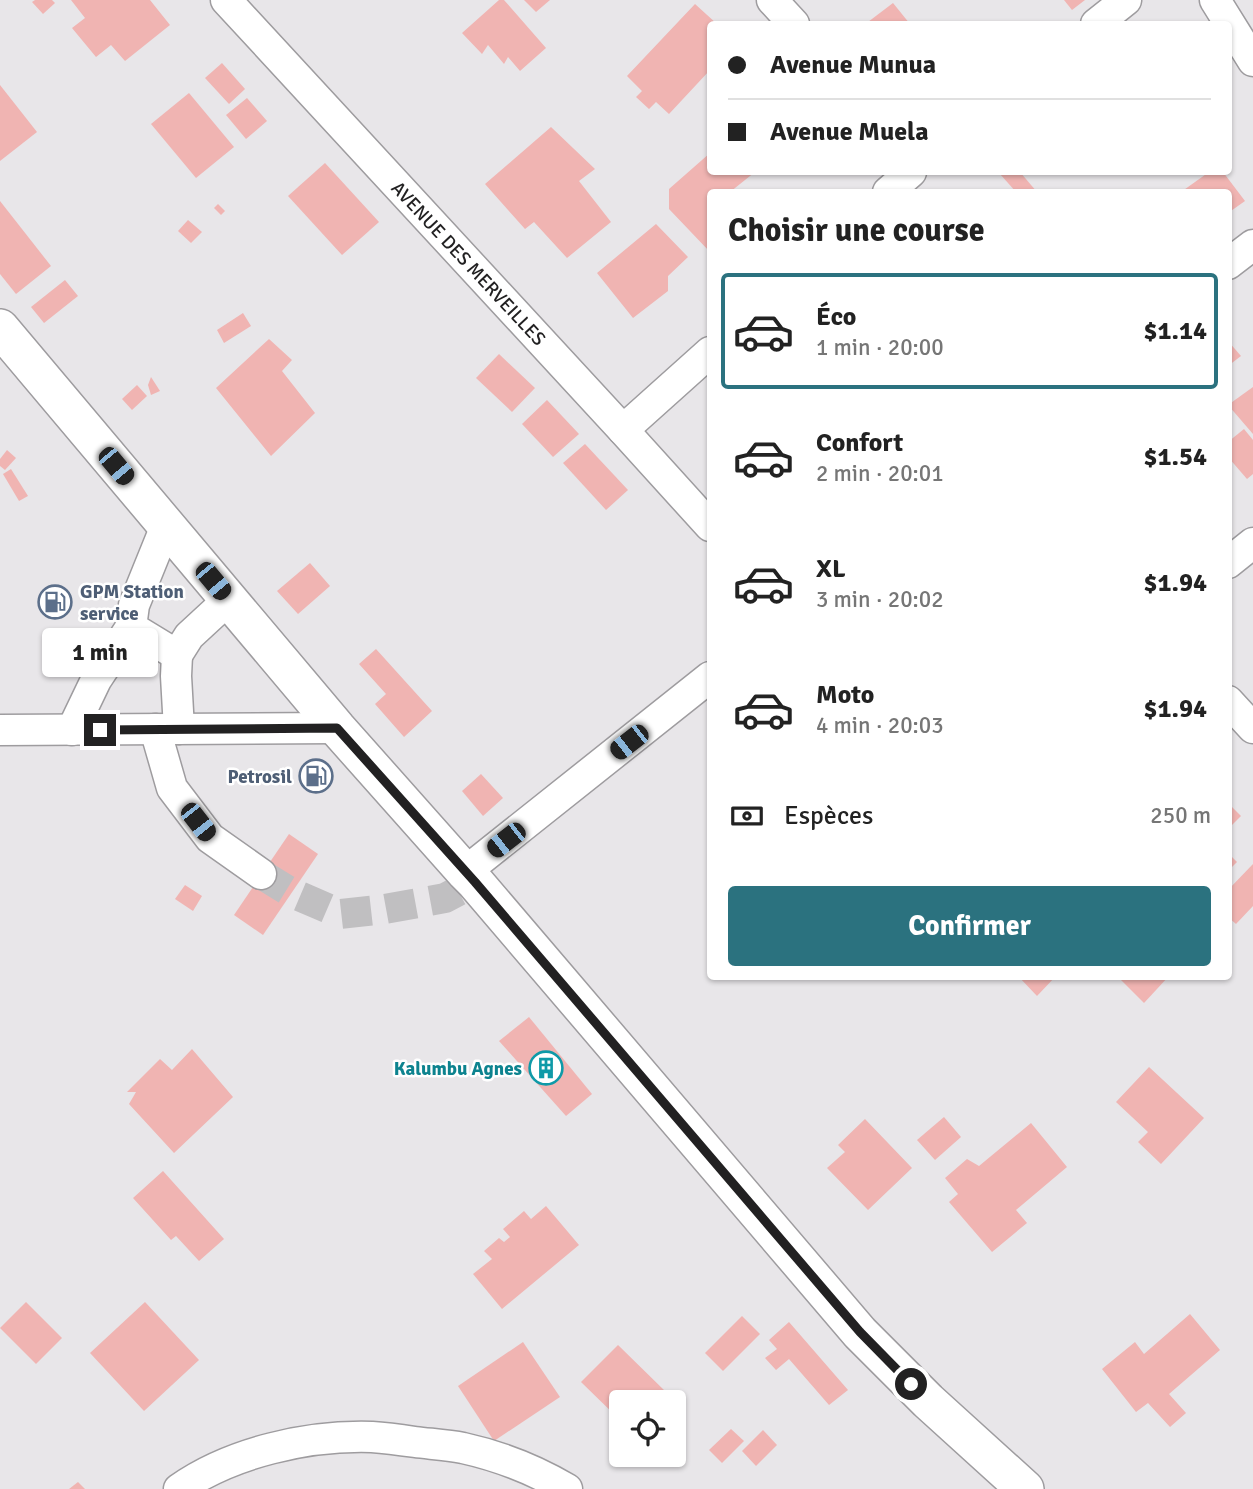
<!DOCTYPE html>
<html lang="fr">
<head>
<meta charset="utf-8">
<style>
  body { margin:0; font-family:Signika,sans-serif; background:#f6f6f6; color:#222; height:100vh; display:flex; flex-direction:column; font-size:26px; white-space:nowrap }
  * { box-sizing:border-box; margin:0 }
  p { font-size:23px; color:#767676 }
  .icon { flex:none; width:38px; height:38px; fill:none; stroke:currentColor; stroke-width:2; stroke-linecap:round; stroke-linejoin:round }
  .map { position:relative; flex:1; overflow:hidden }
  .details { position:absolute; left:707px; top:189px; width:525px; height:791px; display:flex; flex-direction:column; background:#fff; border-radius:7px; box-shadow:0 2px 5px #0004 }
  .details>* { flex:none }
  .top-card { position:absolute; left:707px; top:21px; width:525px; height:154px; border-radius:7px; box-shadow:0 2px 5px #0004; display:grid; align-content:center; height:154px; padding:0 21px; background:#fff }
  .tools { position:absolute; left:609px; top:1390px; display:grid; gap:14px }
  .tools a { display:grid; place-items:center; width:77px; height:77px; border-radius:7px; background:#fff; box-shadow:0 2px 5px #0004; font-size:35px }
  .end { position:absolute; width:32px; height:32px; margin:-16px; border:9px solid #222122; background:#fff; box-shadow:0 0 0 4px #fff }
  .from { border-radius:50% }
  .bubble { position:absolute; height:49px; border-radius:7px; background:#fff; box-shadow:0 2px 5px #0004; font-size:23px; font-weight:700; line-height:49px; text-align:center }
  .car { position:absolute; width:21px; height:42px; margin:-21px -10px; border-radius:9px; box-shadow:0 0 5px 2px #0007; background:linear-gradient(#222 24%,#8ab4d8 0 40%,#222 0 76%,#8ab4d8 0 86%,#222 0) }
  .top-card b { display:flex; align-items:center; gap:24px; height:66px; font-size:26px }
  .top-card b+b { border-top:2px solid #e0e0e0 }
  .top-card i { width:18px; height:18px; background:#222 }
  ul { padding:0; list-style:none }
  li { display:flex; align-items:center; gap:21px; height:116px; margin:0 14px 10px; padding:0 7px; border:4px solid transparent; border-radius:7px }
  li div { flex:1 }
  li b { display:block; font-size:26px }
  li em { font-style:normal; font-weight:700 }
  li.current { border-color:#2b727f }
  li>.icon { width:63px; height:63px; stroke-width:1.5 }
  h2 { padding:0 21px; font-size:32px; line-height:84px }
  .pay { display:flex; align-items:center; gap:18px; height:77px; padding:0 21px; font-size:26px }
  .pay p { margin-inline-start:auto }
  .cta { display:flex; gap:14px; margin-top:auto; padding:14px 21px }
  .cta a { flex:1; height:80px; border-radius:7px; background:#2b727f; color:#fff; font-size:28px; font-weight:700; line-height:80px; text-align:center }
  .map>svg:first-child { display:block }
  .building { fill:#f0b4b2 }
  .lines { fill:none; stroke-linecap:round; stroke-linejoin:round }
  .minor-tunnel { stroke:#c0bfc1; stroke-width:30; stroke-dasharray:30 15; stroke-linecap:butt }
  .minor-casing { stroke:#9e9c9f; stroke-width:33 }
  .major-casing { stroke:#9e9c9f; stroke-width:40 }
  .minor { stroke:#fff; stroke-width:30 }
  .major { stroke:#fff; stroke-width:37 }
  .route { stroke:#222122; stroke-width:9 }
  .labels { text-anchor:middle; stroke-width:5; stroke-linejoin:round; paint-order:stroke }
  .street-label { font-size:19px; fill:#222122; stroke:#fff }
  .service-label { font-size:19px; font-weight:bold; fill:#4e5e75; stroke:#fff; text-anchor:start }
  .culture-label { font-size:19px; font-weight:bold; fill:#0d838f; stroke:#fff; text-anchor:end }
</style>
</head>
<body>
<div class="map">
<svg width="1253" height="1489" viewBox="0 0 1253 1489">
  <rect width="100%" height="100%" fill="#e8e6e9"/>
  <g class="building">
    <path d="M35,0h17l3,3 -12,11 -11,-12z"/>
    <path d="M71,0h79l20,25 -45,36 -14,-16 -15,12 -24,-29 13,-10z"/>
    <path d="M499,0h5l42,48 -26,23 -12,-14 -4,7 -16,-19 -6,9 -20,-21z"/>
    <path d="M524,0h26l-14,12z"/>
    <path d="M1064,0h21l-13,10z"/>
    <path d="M893,3l17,21h-40l-2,-2z"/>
    <path d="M695,4l22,20h-7v46l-41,44 -13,-12 -7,7 -13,-12 6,-6 -15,-15z"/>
    <path d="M222,63l23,26 -16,15 -24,-26z"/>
    <path d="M0,85l37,47 -37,29z"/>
    <path d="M189,93l45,54 -38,31 -45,-54z"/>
    <path d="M247,98l20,23 -21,18 -20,-24z"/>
    <path d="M551,127l44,42 -16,12 32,41 -44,36 -33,-36 -9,7 -40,-45z"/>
    <path d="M710,153v19h45l-25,20h-20v60l-41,-43v-20z"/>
    <path d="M325,163l54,59 -37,33 -54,-59z"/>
    <path d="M1003,172h17l17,20h-21l-16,-18z"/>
    <path d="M1209,172h14l22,29 -17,12v-21h-47z"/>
    <path d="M0,201l51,65 -35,28 -16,-20z"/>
    <path d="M218,204l7,7 -4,4 -7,-7z"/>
    <path d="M188,220l14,12 -11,11 -13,-12z"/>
    <path d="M656,224l32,33 -20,19v15l-35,27 -36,-45z"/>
    <path d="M65,280l13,16 -34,27 -13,-16z"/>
    <path d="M243,313l8,13 -27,17 -7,-13z"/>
    <path d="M269,339l23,21 -10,11 33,42 -44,43 -55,-68z"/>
    <path d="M1228,341l13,15 -13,10z"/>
    <path d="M499,354l36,34 -23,24 -36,-34z"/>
    <path d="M151,377l9,14 -9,4 -3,-10z"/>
    <path d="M137,385l10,11 -15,14 -10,-11z"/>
    <path d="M1253,387v47l-25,-29z"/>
    <path d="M547,400l32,34 -26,23 -31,-33z"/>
    <path d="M1244,429l9,11v34l-6,5 -19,-22v-15z"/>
    <path d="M585,444l43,46 -22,20 -43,-47z"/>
    <path d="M7,450l9,8 -11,12 -5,-4v-7z"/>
    <path d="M11,469l17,27 -9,5 -16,-27z"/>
    <path d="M310,563l20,23 -32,28 -21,-23z"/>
    <path d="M376,649l56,62 -28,26 -29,-33 11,-10 -27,-30z"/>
    <path d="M481,774l22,24 -20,18 -21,-25z"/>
    <path d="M1228,803l13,13 -13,13z"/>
    <path d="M289,834l29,20 -55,81 -29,-20z"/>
    <path d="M1228,853l9,9 -9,9z"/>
    <path d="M1253,864v42l-17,18 -8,-7v-27z"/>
    <path d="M185,885l17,11 -9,15 -18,-12z"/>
    <path d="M1018,976h38l-19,20z"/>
    <path d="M1117,976h52l-25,27z"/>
    <path d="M529,1017l63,77 -26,22 -67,-75z"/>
    <path d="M192,1049l41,48 -59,56 -45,-49 7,-12h-9l33,-33 12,11z"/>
    <path d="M1149,1067l55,51 -43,46 -23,-22 10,-10 -32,-30z"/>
    <path d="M944,1117l17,20 -26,23 -18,-20z"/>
    <path d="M865,1119l47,49 -44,42 -41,-42 18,-16 -7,-7z"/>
    <path d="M1031,1123l36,44 -51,43 11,13 -35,29 -43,-50 9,-8 -13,-16 22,-19 12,7z"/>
    <path d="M163,1171l61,68 -25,22 -23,-25 -5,4 -38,-42z"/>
    <path d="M546,1206l33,39 -77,64 -29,-35 19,-15 -8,-8 15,-13 5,4 6,-5 -7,-8 21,-18 7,8z"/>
    <path d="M26,1302l36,36 -26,26 -36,-36z"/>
    <path d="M145,1302l54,58 -55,51 -54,-58z"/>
    <path d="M1190,1314l30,36 -51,44 17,19 -16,14 -22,-24 -12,9 -34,-43 33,-27 9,12z"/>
    <path d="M742,1316l18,18 -37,37 -18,-18z"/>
    <path d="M789,1322l59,68 -19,15 -40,-46 -13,11 -11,-12 12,-9 -8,-9z"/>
    <path d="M523,1342l37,55 -66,44 -36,-55z"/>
    <path d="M618,1345l48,47 -10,10h-35v19l-40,-39z"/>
    <path d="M731,1429l13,12 -22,22 -13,-13z"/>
    <path d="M763,1430l14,15 -21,21 -14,-15z"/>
    <path d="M78,1482l7,7h-16z"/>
  </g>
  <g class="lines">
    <path class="minor-tunnel" d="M261,874l31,19 49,21 44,-5 60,-11 30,-16"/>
    <defs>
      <g id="minor">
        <path d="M226,0l397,430 87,96"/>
        <path d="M772,0l22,24"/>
        <path d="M1215,0l38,61"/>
        <path d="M1096,24l30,-24"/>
        <path d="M888,192l23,-20"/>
        <path d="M1228,264l25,-19"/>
        <path d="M623,430l87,-78"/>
        <path d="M166,526l-32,79 -3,22 46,28 12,-19 39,-36"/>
        <path d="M1228,563l25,-20"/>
        <path d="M177,655l-1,21 3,53"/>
        <path d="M1228,701l25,27"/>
        <path d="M155,729l17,59 38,50 51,36"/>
        <path d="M0,730l337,-2"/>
        <path d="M72,730l24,-50 35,-53"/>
        <path d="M465,872l245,-195"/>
        <path d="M179,1489c53,-37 129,-54 193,-52 14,1 29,3 43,5 16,2 32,3 48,6 36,8 72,22 104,41"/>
      </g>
      <path id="major" d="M0,328l337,400 128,144 10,10 385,451 68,68 97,88"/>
    </defs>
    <use href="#minor" class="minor-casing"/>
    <use href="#major" class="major-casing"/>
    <use href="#minor" class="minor"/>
    <use href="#major" class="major"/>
  </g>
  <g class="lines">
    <path class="route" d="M100,730l237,-2 138,154 385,450 51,52"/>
  </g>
  <defs>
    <symbol id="fuel-ring" viewBox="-11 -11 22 22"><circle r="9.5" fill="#fff" stroke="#5c6f8a" stroke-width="1.5"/><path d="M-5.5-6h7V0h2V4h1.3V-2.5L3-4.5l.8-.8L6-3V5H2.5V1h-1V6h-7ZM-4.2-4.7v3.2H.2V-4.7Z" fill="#5c6f8a"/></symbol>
    <symbol id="building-ring" viewBox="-11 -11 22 22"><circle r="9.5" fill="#fff" stroke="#0f9aa8" stroke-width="1.5"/><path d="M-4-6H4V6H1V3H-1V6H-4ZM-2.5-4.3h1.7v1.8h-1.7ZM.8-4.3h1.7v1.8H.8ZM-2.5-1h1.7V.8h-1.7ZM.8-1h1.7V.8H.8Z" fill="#0f9aa8"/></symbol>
  </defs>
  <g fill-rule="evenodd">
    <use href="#fuel-ring" x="36" y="583" width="38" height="38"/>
    <use href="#fuel-ring" x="297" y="757" width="38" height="38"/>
    <use href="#building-ring" x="527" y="1049" width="38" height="38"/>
  </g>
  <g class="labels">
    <g class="street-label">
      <text transform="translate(469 263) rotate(47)" y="7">AVENUE DES MERVEILLES</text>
    </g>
    <g class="service-label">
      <text x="80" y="598">GPM Station<tspan x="80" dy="22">service</tspan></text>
      <text x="292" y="783" text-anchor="end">Petrosil</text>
    </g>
    <g class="culture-label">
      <text x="522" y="1075">Kalumbu Agnes</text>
    </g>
  </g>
</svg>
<div class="tools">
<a><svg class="icon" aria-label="locate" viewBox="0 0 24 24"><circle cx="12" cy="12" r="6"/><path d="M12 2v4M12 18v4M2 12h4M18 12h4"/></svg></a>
</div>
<i class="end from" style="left:911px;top:1384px"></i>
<i class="end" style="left:100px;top:730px"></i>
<div class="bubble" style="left:42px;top:628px;width:116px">1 min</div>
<i class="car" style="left:116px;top:466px;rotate:140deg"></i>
<i class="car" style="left:213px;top:581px;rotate:140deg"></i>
<i class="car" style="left:629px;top:742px;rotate:232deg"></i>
<i class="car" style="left:198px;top:822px;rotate:142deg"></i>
<i class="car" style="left:506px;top:840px;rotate:232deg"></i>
<div class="top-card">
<b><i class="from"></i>Avenue Munua</b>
<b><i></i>Avenue Muela</b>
</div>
<section class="details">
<h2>Choisir une course</h2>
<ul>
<li class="current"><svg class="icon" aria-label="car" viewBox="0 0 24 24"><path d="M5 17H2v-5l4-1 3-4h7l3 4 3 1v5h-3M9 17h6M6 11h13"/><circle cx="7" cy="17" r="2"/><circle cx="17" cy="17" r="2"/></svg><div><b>Éco</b><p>1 min · 20:00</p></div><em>$1.14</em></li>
<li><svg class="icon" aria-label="car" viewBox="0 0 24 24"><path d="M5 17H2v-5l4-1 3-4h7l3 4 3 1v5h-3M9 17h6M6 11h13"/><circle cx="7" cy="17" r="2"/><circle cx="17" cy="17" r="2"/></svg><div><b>Confort</b><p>2 min · 20:01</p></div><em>$1.54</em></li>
<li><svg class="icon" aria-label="car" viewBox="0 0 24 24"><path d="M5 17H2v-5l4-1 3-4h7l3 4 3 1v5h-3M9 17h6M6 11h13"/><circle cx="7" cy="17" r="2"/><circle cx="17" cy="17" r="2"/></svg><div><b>XL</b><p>3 min · 20:02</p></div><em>$1.94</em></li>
<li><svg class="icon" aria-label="car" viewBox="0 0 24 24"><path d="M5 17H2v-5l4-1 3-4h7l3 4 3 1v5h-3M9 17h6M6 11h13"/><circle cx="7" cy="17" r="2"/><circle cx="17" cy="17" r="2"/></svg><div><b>Moto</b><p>4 min · 20:03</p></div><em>$1.94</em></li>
</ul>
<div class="pay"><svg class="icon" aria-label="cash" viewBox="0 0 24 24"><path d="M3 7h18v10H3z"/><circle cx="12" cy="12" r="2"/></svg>Espèces<p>250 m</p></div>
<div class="cta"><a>Confirmer</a></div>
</section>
</div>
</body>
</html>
